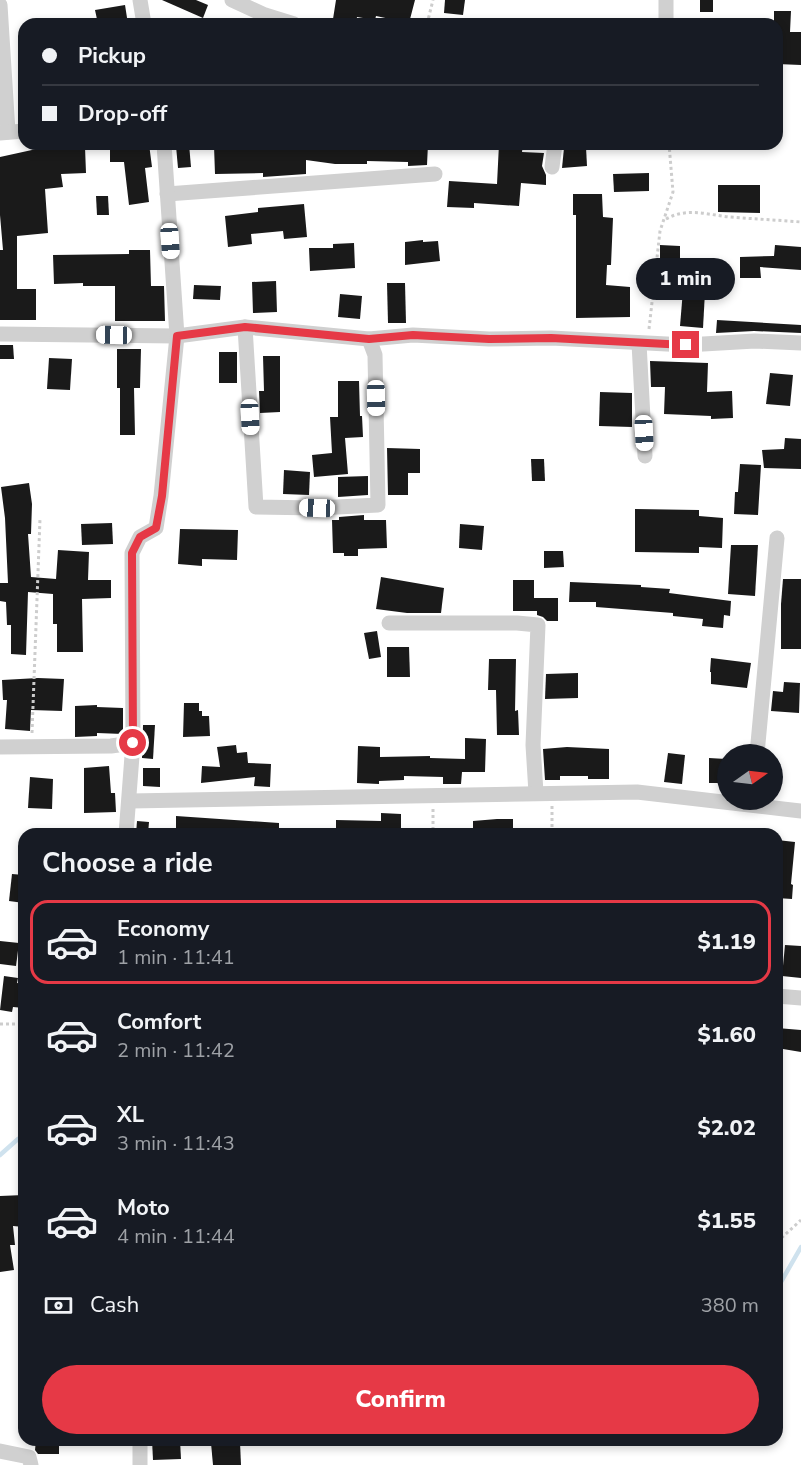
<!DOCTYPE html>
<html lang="en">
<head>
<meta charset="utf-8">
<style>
  body { margin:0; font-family:"Nunito Sans",sans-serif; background:#20242c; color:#f1f3f6; height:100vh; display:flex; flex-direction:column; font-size:22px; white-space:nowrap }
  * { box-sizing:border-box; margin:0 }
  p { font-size:20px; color:#9ea1a6 }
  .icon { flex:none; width:33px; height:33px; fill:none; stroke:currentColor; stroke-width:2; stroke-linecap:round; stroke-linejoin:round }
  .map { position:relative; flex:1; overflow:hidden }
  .side { position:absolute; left:18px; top:828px; width:765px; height:618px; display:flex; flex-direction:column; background:#171b24; border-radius:18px; box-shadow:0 3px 9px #0003 }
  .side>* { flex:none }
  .top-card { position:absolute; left:18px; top:18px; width:765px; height:132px; border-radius:18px; box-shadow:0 3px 9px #0003; display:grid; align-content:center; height:132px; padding:0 24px; background:#171b24 }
  .needle { width:39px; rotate:76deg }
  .fabs { position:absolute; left:717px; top:744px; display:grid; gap:12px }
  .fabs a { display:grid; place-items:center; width:66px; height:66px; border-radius:50%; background:#171b24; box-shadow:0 3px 9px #0003; font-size:30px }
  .end { position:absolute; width:27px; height:27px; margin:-14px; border:8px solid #e63946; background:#fff; box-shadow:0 0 0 3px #fff }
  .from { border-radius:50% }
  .bubble { position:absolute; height:42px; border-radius:21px; background:#171b24; box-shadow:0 3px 9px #0003; font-size:20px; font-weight:800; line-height:42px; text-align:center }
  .car { position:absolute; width:18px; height:36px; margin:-18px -9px; border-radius:8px; box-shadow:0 0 4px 2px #0007; background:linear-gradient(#fff 24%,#345 0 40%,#fff 0 76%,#345 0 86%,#fff 0) }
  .top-card b { display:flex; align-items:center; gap:21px; height:57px; font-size:22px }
  .top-card b+b { border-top:2px solid #363941 }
  .top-card i { width:15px; height:15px; background:#f1f3f6 }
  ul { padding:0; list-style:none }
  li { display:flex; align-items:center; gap:18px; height:84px; margin:0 12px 9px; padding:0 12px; border:3px solid transparent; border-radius:18px }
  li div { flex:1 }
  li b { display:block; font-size:22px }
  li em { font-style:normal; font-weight:800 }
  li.active { border-color:#e63946 }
  li>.icon { width:54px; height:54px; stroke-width:1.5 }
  h2 { padding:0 24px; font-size:27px; line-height:72px }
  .pay { display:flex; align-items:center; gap:15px; height:66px; padding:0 24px; font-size:22px }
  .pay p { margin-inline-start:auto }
  .action { display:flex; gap:12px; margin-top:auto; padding:12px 24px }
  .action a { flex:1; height:69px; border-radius:36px; background:#e63946; color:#fff; font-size:24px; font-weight:800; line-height:69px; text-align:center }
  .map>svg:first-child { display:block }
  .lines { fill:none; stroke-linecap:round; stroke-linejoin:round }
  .stream { stroke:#cfe2ee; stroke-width:4.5 }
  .building { fill:#1a1a1a }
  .path { stroke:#cdcdcd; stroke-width:3; stroke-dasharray:3 3; stroke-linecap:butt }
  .street { stroke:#d0d0d0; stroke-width:15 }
  .route { stroke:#e63946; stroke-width:8 }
</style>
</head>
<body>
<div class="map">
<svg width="801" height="1465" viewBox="0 0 801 1465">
  <rect width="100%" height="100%" fill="#fff"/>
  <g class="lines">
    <g class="stream">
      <path d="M0,1155l18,-16 6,-2"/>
      <path d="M777,1289l24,-42"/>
    </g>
  </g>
  <g class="building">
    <path d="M162,0h34l12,5 -5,13z"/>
    <path d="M336,0h79l-6,23 -33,-7 -1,4 -18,-3 -1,6 -23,-4z"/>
    <path d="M445,0h20l-2,15 -19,-2z"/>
    <rect x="700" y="0" width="13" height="12"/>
    <path d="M125,5l3,19h-30l-3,-14z"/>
    <path d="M774,11h17l-1,21h11v33l-24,-1v-40h-3z"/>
    <path d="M110,144h39l3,23 -7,1 4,34 -20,3 -5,-43h-14z"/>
    <path d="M189,144l2,23 -13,1 -2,-22z"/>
    <path d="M257,144v3l62,1 1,-4 70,3v-3h38l-1,21 -19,1v-4l-41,-1v3h-32l-29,-4v14l-43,3v-4l-48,1 -1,-28z"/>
    <path d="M499,144h24l-1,8 22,1 -2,13 4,9v10l-25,-2 -2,23 -45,-3v5l-27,-1 2,-26 48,3z"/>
    <path d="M85,147l1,26 -25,1 2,13 -18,2 3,44 -31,3v53h19v31h-36v-70h3l-3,-35v-58l41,-9z"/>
    <path d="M586,147l1,19 -25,2 2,-20z"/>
    <path d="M649,173v18l-35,1 -1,-18z"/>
    <path d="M718,185h42v28l-42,-1z"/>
    <path d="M573,194h29l1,23 10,1 -2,47h-4l-1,20 24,2v30l-54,1v-103h-3z"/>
    <path d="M96,196h12l1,19h-12z"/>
    <path d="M304,204l3,33 -23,2 -1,-8 -32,3 1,10 -24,3 -3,-31 33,-4v-4z"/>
    <path d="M423,240v2l15,-1 2,20 -35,4v-23z"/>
    <path d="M354,243l1,25 -45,3 -1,-23h24v-4z"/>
    <path d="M660,245l20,1v20h-20z"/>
    <path d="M775,245l26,2v23l-41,-3 1,11h-21v-21l34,-1z"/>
    <path d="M129,250h21l1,36h13l1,35h-50v-35h-32v-3l-29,1 -1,-29 76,-1z"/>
    <path d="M276,281l1,31 -24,1 -1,-31z"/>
    <path d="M387,283h18l1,40h-18z"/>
    <path d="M194,285l27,1 -1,14 -27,-1z"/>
    <path d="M683,290l22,2 -2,36 -23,-2z"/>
    <path d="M340,294l22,2 -2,23 -22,-2z"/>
    <path d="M717,320l84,5v8l-47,-2 -38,2z"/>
    <path d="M0,345h13l1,14h-14z"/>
    <path d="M117,349h24l-1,39h-6l1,47h-15v-47h-3z"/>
    <rect x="219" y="352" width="18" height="31"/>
    <path d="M263,356h17v56l-20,1 -1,-22h5z"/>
    <path d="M49,358l23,1 -2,31 -23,-1z"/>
    <path d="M650,361l58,2 -1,29 25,-1 1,27 -22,1v-3l-47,-2 1,-27h-14z"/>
    <path d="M770,373l23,2 -3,31 -24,-2z"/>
    <path d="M338,381h21l1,35h2l1,21 -18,1 3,36 -34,3 -2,-22 20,-2 -2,-36h8z"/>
    <path d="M600,392l32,1v34l-33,-1z"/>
    <path d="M785,438l16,1v30l-37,-1 -2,-18 22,-1z"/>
    <path d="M387,448l33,1v24h-12v22h-20z"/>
    <path d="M531,459h13l1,22h-13z"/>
    <path d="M740,464l21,1 -3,50 -24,-1 1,-22h3z"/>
    <path d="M284,470l26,2 -1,23 -26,-1z"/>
    <path d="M368,476v19l-30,2v-20z"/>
    <path d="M29,483l3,21 -1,30h-3l3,43 25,2 2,-29 31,2 -1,28h23v18l-29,1 1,53h-26v-28h-4v-30l-25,-2 -2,63 -15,-1v-29h-4l-1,-23 -6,-1v-18h8l-3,-65 -4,-31z"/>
    <path d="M635,509l64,1v6l24,2 -1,30 -23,-1v6l-64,-1z"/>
    <path d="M364,515v5h22l1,28 -29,1v7h-14v-3h-11l-1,-33h7v-3z"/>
    <path d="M112,523l1,21 -31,1 -1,-21z"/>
    <path d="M460,524l24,2 -2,24 -23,-2z"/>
    <path d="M180,529l58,1 -1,30 -35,-1v7l-24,-2z"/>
    <path d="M731,545h27l-3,51 -27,-2z"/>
    <path d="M544,551h19l1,16 -20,1z"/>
    <path d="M381,577l63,11 -3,25h-34l-31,-4z"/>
    <path d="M783,579h18v70h-20v-45z"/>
    <path d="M513,580h21v18h24v23h-11l-4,-4 -6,-2v-4h-24z"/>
    <path d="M570,582l71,3v2l29,2 -1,4 62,8 -1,15 -6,-1 -1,13 -21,-2 1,-7 -30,-3v-3l-77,-6v-5h-27z"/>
    <path d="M377,631l4,26 -12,2 -5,-26z"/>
    <path d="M387,647h22l1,30h-23z"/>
    <path d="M711,658l40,5 -4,25 -36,-4v-12h-1z"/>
    <path d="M489,659h27l-1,52 3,-1 1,25h-22l-1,-45h-8z"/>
    <path d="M578,673v25l-33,1 1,-25z"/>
    <path d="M38,678l26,1 -2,32 -31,-1 -1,21 -25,-2 2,-29h-4l-1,-20z"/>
    <path d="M784,682l16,1 -1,30 -28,-2 2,-20 10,1z"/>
    <path d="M184,703h15v8h3v5h7l1,20 -27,1z"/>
    <path d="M97,705v2l26,1v26l-26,-1v3l-22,1v-31z"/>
    <path d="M143,725h12l-2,34 -11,-1z"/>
    <path d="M465,738l21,1 -1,33h-23l-1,12h-18v-7l-39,-1v4l-25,1v3l-22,-1 1,-37 22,1v10l50,-1v2l35,1z"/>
    <path d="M236,745l1,8 10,-1 1,11 23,1 -1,23 -16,-1 1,-9 -54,6 1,-17 18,1 -3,-20z"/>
    <path d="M567,747l42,2v30h-21v-3h-28v4h-15l-2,-31z"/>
    <path d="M668,753l17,2 -3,29 -18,-2z"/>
    <path d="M709,758l17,1 -1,24h-16z"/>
    <path d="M109,766l2,27h4l1,19 -32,1v-45z"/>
    <path d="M143,768h17v19l-17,-1z"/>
    <path d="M30,777l23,2 -1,30 -24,-1z"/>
    <path d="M381,813l20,1v20h-65v-14l45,1z"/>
    <path d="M176,816l103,7v11h-103z"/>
    <path d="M497,819h16v15h-40v-13z"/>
    <path d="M137,821l12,1 -1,12h-12z"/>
    <path d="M777,840l18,2 -4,42 2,1 -1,14 -15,-1z"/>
    <path d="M12,874l12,1v28l-15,-2z"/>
    <path d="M0,941l19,2 -3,23 -16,-2z"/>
    <path d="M785,945l16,1v32l-19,-2z"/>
    <path d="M4,976l14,2 -1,5 7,1v24l-11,-1 -1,5 -12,-2z"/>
    <path d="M777,1028l24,2v22l-24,-4z"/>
    <path d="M24,1195v32l-11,-1 2,19h-5l4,25 -14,2v-76z"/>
    <path d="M36,1440h23v14h-21l-3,-4z"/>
    <path d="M152,1440h28l1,19 -28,1z"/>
    <path d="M240,1442l1,23h-28l-2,-22z"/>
  </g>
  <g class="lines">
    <g class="path">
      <path d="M427,24l6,-24"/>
      <path d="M666,219c21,-12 42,-4 64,-2 24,2 47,3 71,5"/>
      <path d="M649,329l11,-98 13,-39 -4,-48"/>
      <path d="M32,733l8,-214"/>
      <path d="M552,806v28"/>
      <path d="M433,809v25"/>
      <path d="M0,1024h24"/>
      <path d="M777,1242l24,-22"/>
    </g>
    <g class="street">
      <path d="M140,0l4,24"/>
      <path d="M232,0l33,15 29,9"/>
      <path d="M666,0v24"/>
      <path d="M0,5l8,127"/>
      <path d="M0,133l24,-2"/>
      <path d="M552,167l3,-23"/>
      <path d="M167,194l268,-20"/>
      <path d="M245,327l11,180 61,1 61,-3 -3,-150 -6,-16"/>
      <path d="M0,334l177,2 68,-9 124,12 44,-4 76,4 62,-1 135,7 69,-4 46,2"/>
      <path d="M639,343l6,113"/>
      <path d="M389,623h128l21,2 -5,120 3,48"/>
      <path d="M0,747l111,-1 22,-3"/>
      <path d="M757,754l20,-216"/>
      <path d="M130,801l507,-9 164,19"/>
      <path d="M126,834l7,-91 -1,-190 8,-16 16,-9 5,-32 16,-160 -13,-192"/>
      <path d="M777,996l24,2"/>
      <path d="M140,1440v25"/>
      <path d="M0,1451l29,6 2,8"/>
    </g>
  </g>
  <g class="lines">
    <path class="route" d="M133,743l-1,-190 8,-16 16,-9 6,-32 15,-160 68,-9 124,12 44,-4 76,4 62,-1 135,7"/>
  </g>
</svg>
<div class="fabs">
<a><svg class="needle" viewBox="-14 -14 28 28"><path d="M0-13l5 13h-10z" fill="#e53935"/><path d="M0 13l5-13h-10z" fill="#9ea1a6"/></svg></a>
</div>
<i class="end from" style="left:133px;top:743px"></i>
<i class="end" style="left:686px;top:345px"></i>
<div class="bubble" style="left:636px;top:258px;width:99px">1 min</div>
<i class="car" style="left:170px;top:241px;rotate:176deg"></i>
<i class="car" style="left:114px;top:335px;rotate:271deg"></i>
<i class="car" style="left:376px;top:398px;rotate:179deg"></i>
<i class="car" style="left:250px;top:417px;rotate:177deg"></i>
<i class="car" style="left:644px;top:433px;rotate:177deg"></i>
<i class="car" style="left:317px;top:508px;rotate:272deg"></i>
<div class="top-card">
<b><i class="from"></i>Pickup</b>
<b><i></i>Drop-off</b>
</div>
<section class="side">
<h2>Choose a ride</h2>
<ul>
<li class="active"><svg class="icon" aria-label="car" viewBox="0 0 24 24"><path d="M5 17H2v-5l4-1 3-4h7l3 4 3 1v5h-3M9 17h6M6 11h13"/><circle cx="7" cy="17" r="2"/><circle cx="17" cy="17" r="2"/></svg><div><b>Economy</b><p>1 min · 11:41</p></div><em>$1.19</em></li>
<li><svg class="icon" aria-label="car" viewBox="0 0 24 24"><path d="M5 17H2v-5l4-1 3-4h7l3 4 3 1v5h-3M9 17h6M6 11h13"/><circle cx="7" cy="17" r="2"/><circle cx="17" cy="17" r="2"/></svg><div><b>Comfort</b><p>2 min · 11:42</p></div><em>$1.60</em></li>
<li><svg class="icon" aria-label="car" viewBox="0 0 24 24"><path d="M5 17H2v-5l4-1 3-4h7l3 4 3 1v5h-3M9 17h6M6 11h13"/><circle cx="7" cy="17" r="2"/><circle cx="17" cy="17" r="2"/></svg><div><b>XL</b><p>3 min · 11:43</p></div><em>$2.02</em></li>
<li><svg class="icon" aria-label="car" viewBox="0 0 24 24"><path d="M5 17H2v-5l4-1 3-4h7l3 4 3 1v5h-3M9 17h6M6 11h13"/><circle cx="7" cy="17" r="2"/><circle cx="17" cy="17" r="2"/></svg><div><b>Moto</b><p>4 min · 11:44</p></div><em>$1.55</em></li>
</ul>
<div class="pay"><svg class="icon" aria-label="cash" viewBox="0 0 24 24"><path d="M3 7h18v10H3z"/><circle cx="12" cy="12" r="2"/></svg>Cash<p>380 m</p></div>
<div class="action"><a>Confirm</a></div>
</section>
</div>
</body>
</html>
